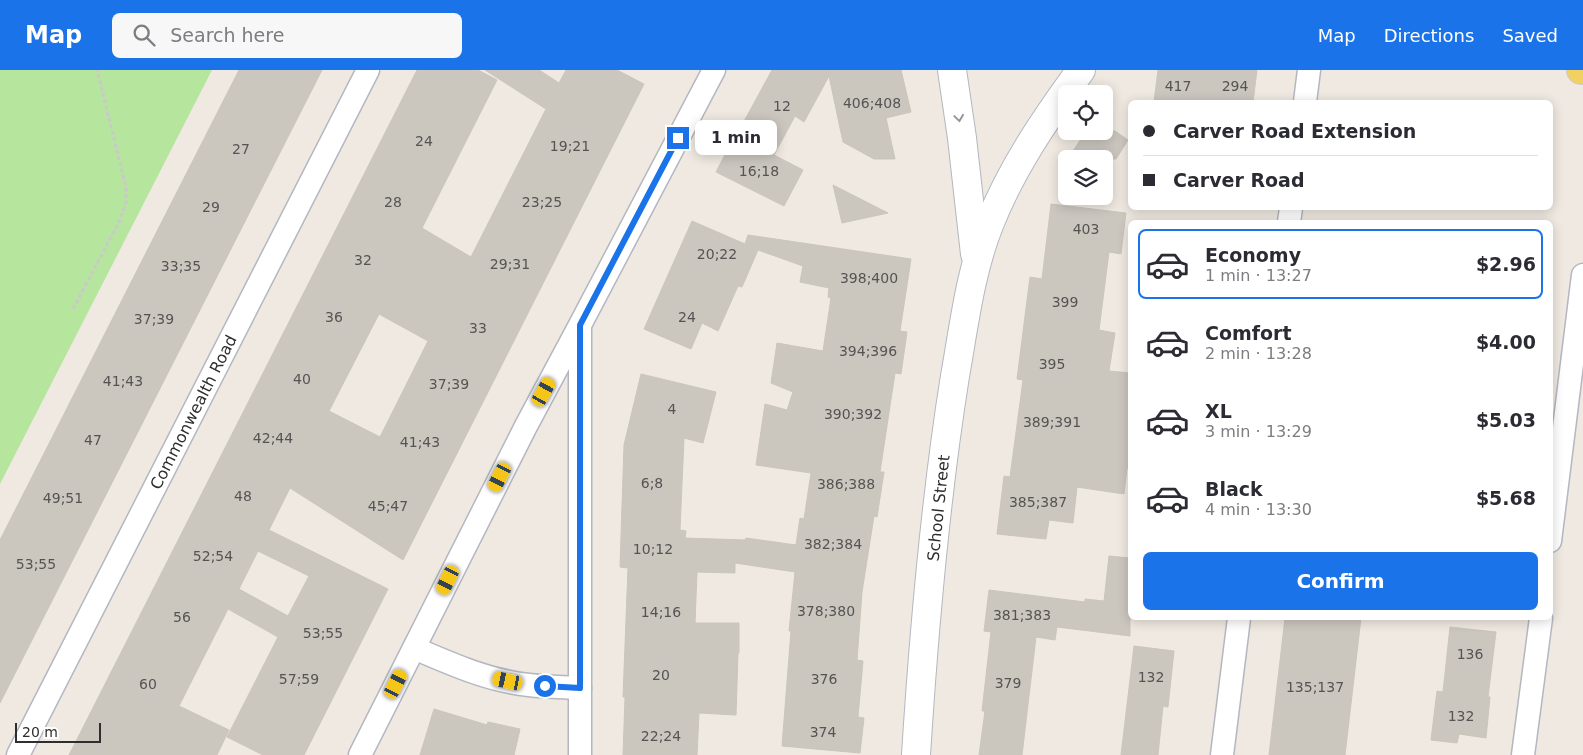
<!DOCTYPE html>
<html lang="en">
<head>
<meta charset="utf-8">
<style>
  body { margin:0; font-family:"DejaVu Sans",sans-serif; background:#f7f7f7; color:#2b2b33; height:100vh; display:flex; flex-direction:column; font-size:19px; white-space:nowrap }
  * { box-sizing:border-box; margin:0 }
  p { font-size:16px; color:#7c7c81 }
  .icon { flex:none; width:28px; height:28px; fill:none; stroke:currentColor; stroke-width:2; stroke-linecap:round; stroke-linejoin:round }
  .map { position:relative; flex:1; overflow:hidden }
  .sheet { position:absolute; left:1128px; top:150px; width:425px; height:400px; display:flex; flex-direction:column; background:#fff; border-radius:8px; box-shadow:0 2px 12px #0003 }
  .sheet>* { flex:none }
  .top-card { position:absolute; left:1128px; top:30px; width:425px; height:110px; border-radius:8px; box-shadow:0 2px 12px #0003; display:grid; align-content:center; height:110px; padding:0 15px; background:#fff }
  .buttons { position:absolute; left:1058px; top:15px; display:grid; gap:10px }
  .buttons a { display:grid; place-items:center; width:55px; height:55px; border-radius:8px; background:#fff; box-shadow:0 2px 12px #0003; font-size:25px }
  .scale { position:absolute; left:15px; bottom:12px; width:86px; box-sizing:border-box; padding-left:5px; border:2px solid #2e2e2e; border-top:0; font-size:14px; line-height:18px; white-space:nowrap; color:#2e2e2e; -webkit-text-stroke:4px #fff; paint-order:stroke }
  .end { position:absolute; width:22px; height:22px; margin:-11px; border:6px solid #1a73e8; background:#fff; box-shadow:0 0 0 2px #fff }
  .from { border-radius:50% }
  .bubble { position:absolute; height:35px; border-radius:8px; background:#fff; box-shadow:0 2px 12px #0003; font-size:16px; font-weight:700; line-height:35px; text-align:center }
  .car { position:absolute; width:15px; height:30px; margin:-15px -8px; border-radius:6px; box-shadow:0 0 4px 1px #0007; background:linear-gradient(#f5c518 24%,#345 0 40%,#f5c518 0 76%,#345 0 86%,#f5c518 0) }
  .top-card b { display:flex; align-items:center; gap:18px; height:48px; font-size:19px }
  .top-card b+b { border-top:1px solid #e1e1e2 }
  .top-card i { width:12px; height:12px; background:#2b2b33 }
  ul { padding:9px 0 0; list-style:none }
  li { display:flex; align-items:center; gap:15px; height:70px; margin:0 10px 8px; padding:0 5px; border:2px solid transparent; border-radius:8px }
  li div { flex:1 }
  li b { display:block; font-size:19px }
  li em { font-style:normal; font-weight:700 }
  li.active { border-color:#1a73e8 }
  li>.icon { width:45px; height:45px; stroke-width:1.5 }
  .primary-button { display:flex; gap:10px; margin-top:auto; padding:10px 15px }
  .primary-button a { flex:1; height:58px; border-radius:8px; background:#1a73e8; color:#fff; font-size:20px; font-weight:700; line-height:58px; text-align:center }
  header { display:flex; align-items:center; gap:30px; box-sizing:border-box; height:70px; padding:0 25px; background:#1a73e8; color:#fff }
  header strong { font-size:24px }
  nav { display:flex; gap:28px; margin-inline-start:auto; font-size:18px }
  .search { width:350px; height:45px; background:#f7f7f7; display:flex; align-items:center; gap:12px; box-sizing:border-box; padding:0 18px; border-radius:8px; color:#7c7c81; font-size:19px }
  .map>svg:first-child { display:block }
  .green { fill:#b6e59e }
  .building { fill:#cbc7bf; stroke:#cbc5ba; fill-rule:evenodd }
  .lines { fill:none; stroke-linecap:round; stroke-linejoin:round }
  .street-casing { stroke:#b4b7c1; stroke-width:25 }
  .secondary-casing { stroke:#b4b7c1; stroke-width:30 }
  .primary-casing { stroke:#c9c9c9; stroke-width:30 }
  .path { stroke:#c9c9c9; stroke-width:3; stroke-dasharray:4 2.5; stroke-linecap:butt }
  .street { stroke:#fff; stroke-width:22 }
  .secondary { stroke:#fff; stroke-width:28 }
  .primary { stroke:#f2d163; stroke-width:28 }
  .oneway { stroke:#969696 }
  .route { stroke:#1a73e8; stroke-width:6 }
  .labels { text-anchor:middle; stroke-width:4; stroke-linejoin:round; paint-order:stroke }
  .number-label { font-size:14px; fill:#555452 }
  .street-label { font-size:16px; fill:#2e2e2e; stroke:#fff }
</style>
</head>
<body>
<header>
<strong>Map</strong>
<div class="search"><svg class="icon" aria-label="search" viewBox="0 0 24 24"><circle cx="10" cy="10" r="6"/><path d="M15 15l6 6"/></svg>Search here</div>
<nav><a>Map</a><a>Directions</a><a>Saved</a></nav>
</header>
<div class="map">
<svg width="1583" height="685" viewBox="0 0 1583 685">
  <rect width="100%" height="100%" fill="#efe9e1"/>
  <path class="green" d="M0,0h212l-212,414z"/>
  <g class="building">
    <path d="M239,0h83l-322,633v-163z"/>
    <path d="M417,0h61l19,10 -75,148 49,29 75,-148 -61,-39h54l20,13 7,-13h51l27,14 -241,476 -113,-72 -21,42 119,59 -84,166h-41l-36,-18 51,-100 -50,-28 -49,97 50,24 -12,25h-148zM379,244l49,27 -48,96 -51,-26zM258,481l51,25 -21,40 -49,-27z"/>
    <path d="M772,0h129l10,42 -25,6 9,41h-21l-31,-17 -14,-66 -25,46 -9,-6 -21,39 29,15 -19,36 -68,-34 19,-37 1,1z"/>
    <path d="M1158,0h99l-4,32h-99z"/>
    <path d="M1086,61h29l13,9 -12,19h-48z"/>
    <path d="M833,115l55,28 -46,10z"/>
    <path d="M1051,134l75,9 -5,41 -12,-2 -10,78 16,3 -6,38 21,2v96l-3,-1 -3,26 -47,-7 -4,36 -24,-3 -3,19 -49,-5 7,-58 6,1 13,-97 -6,-1 13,-102 12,2z"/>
    <path d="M692,151l53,23 3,-9 163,24 -11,72 7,1 -6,42 -6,-1 -15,99h4l-7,45 -3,-1 -12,76 -5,68 6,1 -5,56 6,1 -4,35 -78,-7 9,-115h-2l6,-59 -60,-9v10l-38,-1 -2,51h44v30h-1l-2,62 -37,-2 -2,42h-74l2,-58h-2l5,-129 -8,-1 4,-122 17,-71 75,18 -13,51 -19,-5 -4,92 6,1 -1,7 60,2 1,-2 50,7 4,-27 4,1 7,-46 -55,-8 9,-61 22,6 6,-18 -22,-9 6,-40 46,8 8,-53 -3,-1 1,-9 -29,-6 3,-16 -45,-16 -16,37 -4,-1 -20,45 -16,-8 -11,26 -47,-20z"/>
    <path d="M1109,486l21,2v78l-73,-9 -2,13 -19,-3 -14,118h-43l6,-44h-3l9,-79 -7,-1 5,-41 96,12v-3l19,2z"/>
    <path d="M1285,548h76l-16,137h-76z"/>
    <path d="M1450,557l46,5 -8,65h2l-4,41 -27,-4 -2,9 -26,-3 6,-49 6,1z"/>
    <path d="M1134,576l40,5 -6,56 -5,-1 -5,49h-37z"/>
    <path d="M434,639l53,16 1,-3 32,7 -6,26h-94z"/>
  </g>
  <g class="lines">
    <defs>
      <g id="street">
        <path d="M1305,32l4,-32"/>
        <path d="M1289,152l2,-14"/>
        <path d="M1550,471l33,-266"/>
        <path d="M414,578c37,16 75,33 115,37 17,2 34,2 51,3"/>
        <path d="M18,685l350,-685"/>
        <path d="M360,685l166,-329 54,-101 134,-255"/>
        <path d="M580,685v-426"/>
        <path d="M1222,685l17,-137"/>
        <path d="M1523,685l18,-137"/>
      </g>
      <g id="secondary">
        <path d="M952,0l10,68 13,116"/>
        <path d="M916,685c8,-127 19,-254 39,-379 9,-50 15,-103 34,-151 22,-56 56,-106 92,-155"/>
      </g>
      <path id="primary" d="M1581,0h2"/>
    </defs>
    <use href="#street" class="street-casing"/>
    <use href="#secondary" class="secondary-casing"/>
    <use href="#primary" class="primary-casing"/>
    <path class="path" d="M73,239l47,-89 6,-18v-15l-29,-117"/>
    <use href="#street" class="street"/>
    <use href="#secondary" class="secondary"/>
    <use href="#primary" class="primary"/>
  </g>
  <defs><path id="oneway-chevron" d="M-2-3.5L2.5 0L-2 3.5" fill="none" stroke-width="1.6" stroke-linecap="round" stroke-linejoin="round" transform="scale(1.25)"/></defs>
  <use class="oneway" href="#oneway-chevron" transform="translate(959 48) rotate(82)"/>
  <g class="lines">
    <path class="route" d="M545,616l35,2v-363l98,-187"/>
  </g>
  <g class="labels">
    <g class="number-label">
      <text x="1178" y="21">417</text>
      <text x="1235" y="21">294</text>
      <text x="872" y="38">406;408</text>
      <text x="782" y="41">12</text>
      <text x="424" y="76">24</text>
      <text x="570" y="81">19;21</text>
      <text x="241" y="84">27</text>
      <text x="759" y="106">16;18</text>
      <text x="393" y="137">28</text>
      <text x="542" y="137">23;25</text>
      <text x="211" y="142">29</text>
      <text x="1086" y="164">403</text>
      <text x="717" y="189">20;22</text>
      <text x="363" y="195">32</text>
      <text x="510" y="199">29;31</text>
      <text x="181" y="201">33;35</text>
      <text x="869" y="213">398;400</text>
      <text x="1065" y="237">399</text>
      <text x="334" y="252">36</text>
      <text x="687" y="252">24</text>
      <text x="154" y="254">37;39</text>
      <text x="478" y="263">33</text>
      <text x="868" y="286">394;396</text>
      <text x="1052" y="299">395</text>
      <text x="302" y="314">40</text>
      <text x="123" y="316">41;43</text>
      <text x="449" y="319">37;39</text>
      <text x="672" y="344">4</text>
      <text x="853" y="349">390;392</text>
      <text x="1052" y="357">389;391</text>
      <text x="273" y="373">42;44</text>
      <text x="93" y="375">47</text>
      <text x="420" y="377">41;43</text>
      <text x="652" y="418">6;8</text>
      <text x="846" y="419">386;388</text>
      <text x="243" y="431">48</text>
      <text x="63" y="433">49;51</text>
      <text x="1038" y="437">385;387</text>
      <text x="388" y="441">45;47</text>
      <text x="833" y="479">382;384</text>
      <text x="653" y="484">10;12</text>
      <text x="213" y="491">52;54</text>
      <text x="36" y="499">53;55</text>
      <text x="826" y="546">378;380</text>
      <text x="661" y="547">14;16</text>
      <text x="1022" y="550">381;383</text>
      <text x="182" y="552">56</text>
      <text x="323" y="568">53;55</text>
      <text x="1470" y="589">136</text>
      <text x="661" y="610">20</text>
      <text x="1151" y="612">132</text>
      <text x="299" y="614">57;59</text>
      <text x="824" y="614">376</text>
      <text x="1008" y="618">379</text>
      <text x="148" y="619">60</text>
      <text x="1315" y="622">135;137</text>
      <text x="1461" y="651">132</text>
      <text x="823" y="667">374</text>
      <text x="661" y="671">22;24</text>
    </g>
    <g class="street-label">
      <text transform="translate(193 342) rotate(-63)" y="6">Commonwealth Road</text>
      <text transform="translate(938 438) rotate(-84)" y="6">School Street</text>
    </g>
  </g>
</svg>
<div class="buttons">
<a><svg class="icon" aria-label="locate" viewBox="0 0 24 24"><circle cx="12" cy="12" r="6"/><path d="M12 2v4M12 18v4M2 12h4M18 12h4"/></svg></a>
<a><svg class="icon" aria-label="layers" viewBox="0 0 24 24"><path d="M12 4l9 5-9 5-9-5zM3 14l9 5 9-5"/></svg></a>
</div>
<div class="scale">20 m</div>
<i class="end from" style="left:545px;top:616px"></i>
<i class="end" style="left:678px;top:68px"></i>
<div class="bubble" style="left:695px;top:50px;width:82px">1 min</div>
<i class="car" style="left:544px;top:322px;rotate:29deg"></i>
<i class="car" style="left:500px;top:407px;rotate:207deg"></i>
<i class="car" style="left:448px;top:510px;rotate:206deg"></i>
<i class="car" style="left:508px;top:611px;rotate:282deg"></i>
<i class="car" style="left:396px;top:614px;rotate:27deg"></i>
<div class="top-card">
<b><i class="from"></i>Carver Road Extension</b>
<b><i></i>Carver Road</b>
</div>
<section class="sheet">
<ul>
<li class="active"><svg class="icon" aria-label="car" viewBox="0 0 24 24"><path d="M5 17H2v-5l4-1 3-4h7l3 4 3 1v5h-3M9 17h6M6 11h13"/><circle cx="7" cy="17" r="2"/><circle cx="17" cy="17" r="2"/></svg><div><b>Economy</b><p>1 min · 13:27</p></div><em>$2.96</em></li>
<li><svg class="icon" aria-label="car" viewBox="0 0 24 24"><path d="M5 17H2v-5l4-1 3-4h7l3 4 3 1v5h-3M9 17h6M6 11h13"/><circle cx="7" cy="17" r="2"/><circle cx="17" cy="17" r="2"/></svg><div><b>Comfort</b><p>2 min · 13:28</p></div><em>$4.00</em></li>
<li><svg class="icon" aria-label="car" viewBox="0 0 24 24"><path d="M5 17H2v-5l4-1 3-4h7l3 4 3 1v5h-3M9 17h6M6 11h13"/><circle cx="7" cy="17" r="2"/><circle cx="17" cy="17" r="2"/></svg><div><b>XL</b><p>3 min · 13:29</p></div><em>$5.03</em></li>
<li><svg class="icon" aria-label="car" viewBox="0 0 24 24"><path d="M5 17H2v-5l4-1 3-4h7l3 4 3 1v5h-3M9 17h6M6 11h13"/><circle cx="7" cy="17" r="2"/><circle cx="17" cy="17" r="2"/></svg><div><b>Black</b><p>4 min · 13:30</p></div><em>$5.68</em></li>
</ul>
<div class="primary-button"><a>Confirm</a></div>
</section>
</div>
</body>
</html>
